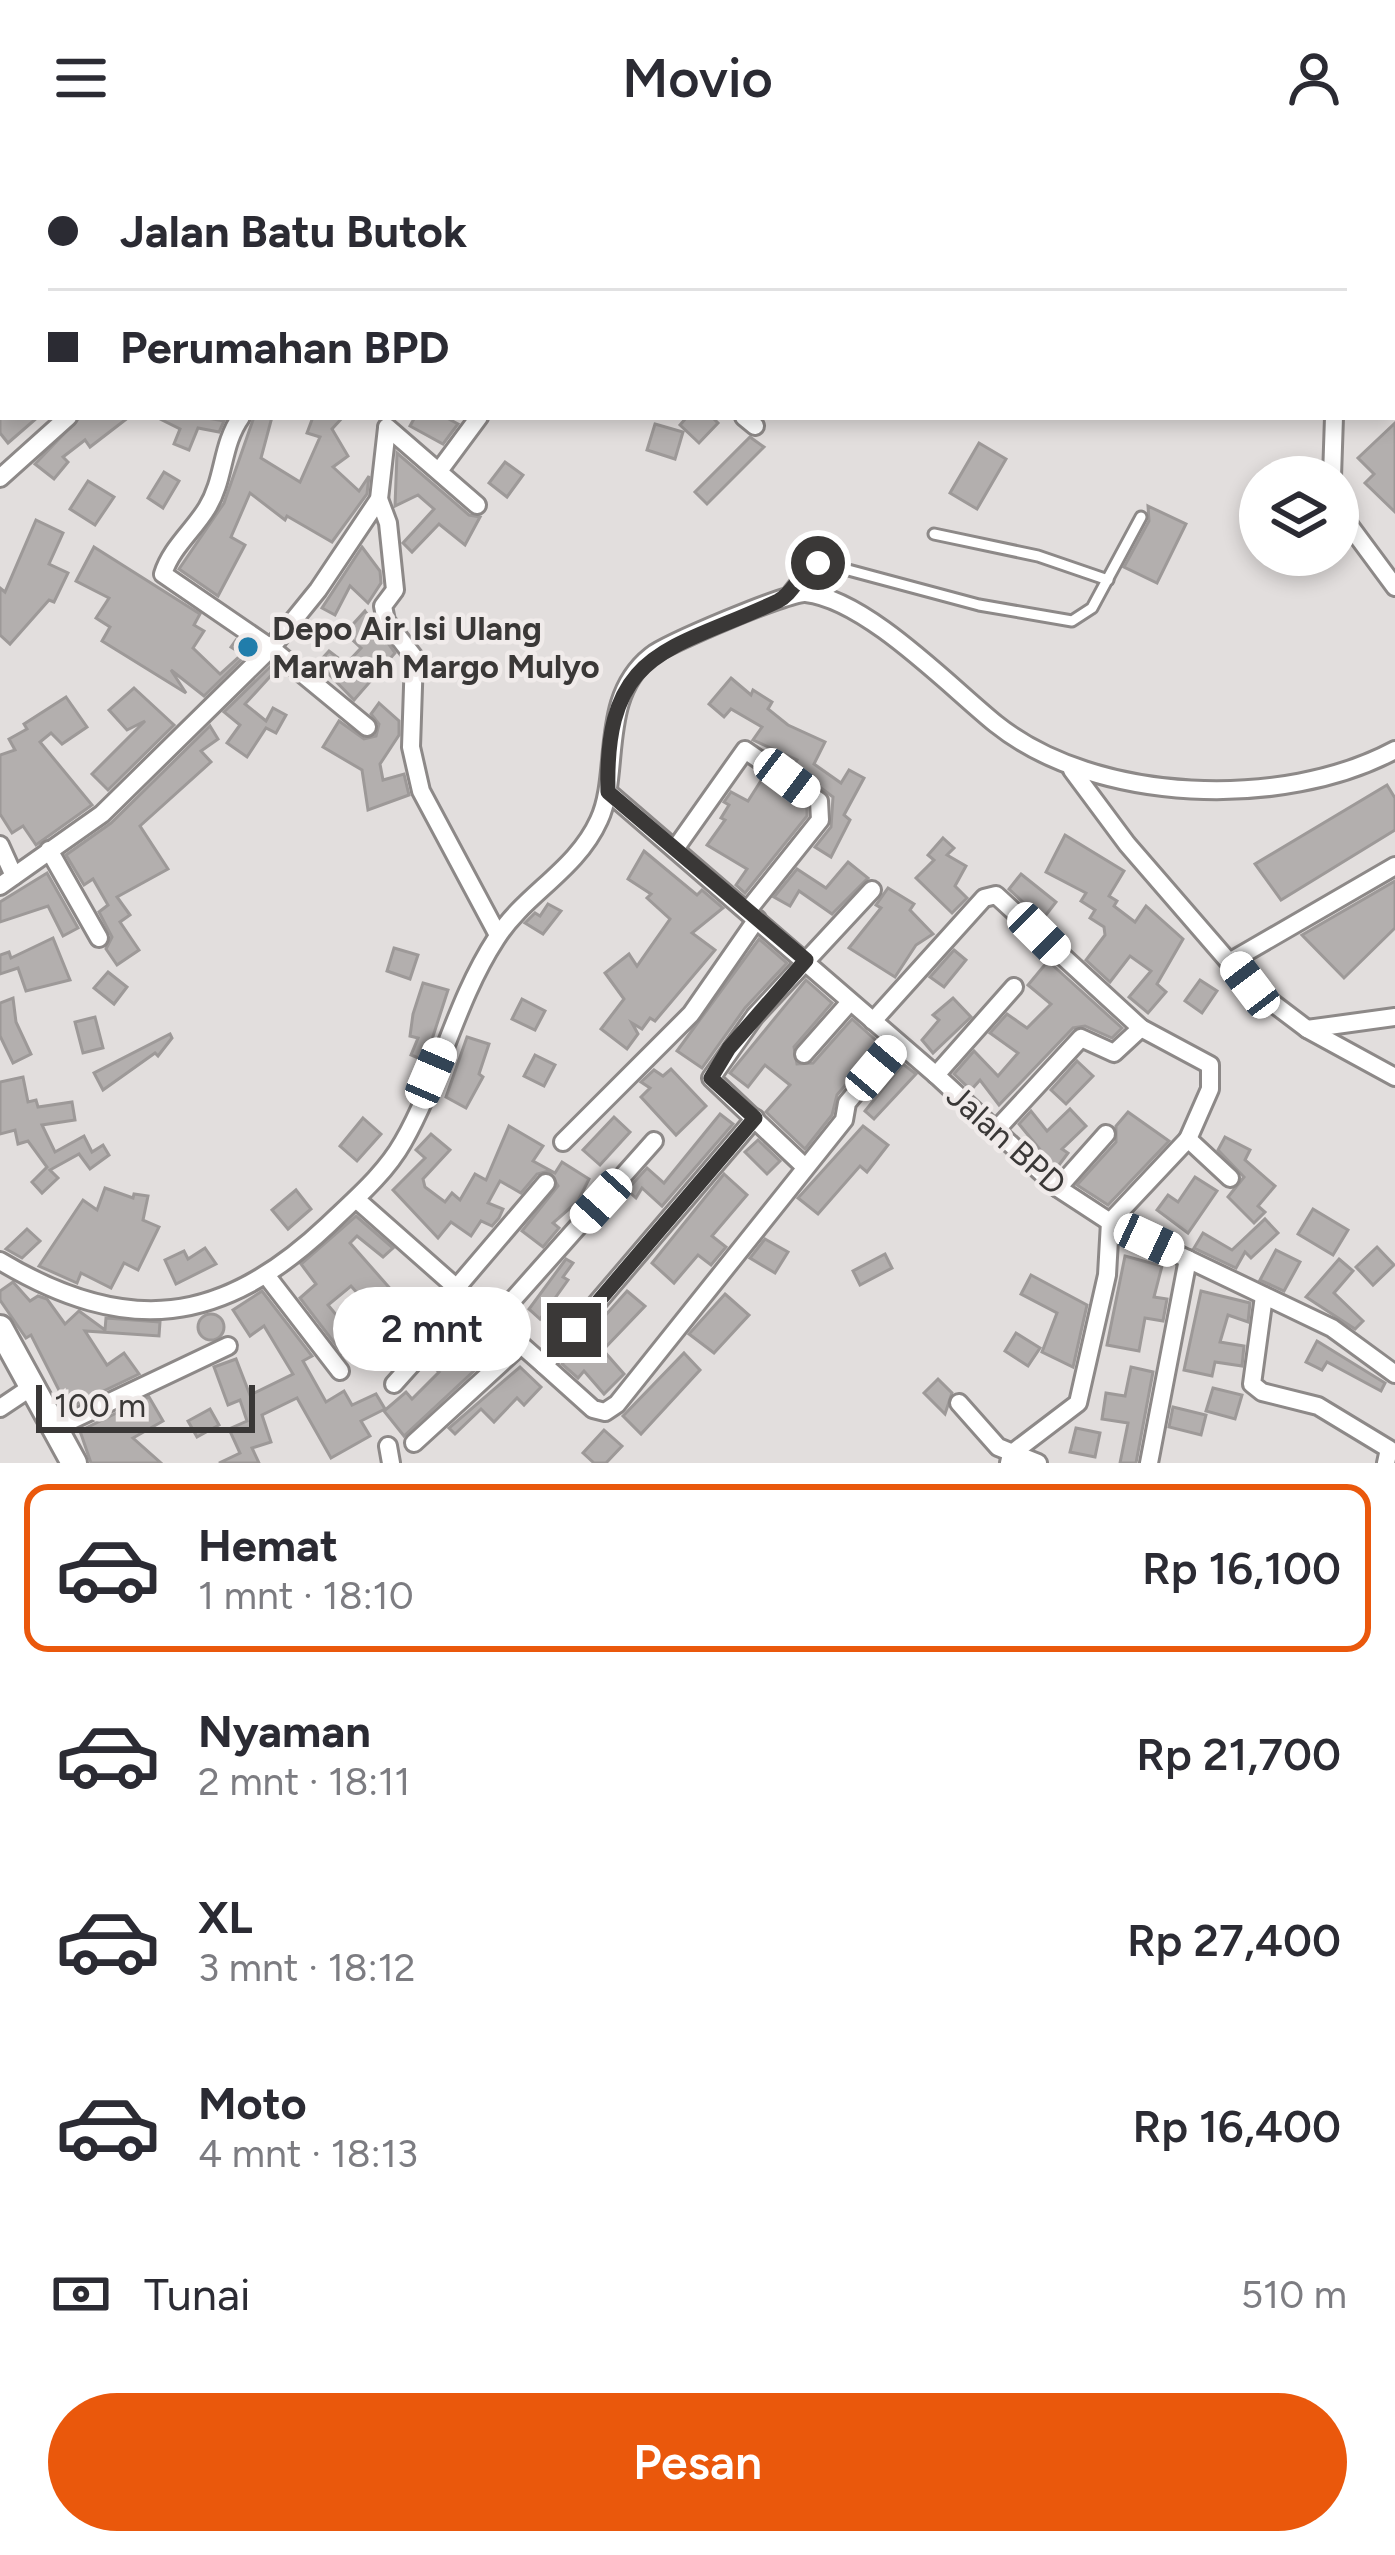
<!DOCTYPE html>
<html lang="id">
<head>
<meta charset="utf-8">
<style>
  body { margin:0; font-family:Figtree,sans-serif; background:#f7f7f7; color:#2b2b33; height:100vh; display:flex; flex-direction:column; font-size:45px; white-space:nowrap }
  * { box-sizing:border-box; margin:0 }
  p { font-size:39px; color:#7c7c81 }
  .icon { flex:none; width:66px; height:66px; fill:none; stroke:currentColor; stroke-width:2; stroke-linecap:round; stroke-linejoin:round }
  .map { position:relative; height:1307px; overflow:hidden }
  .panel { display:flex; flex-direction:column; background:#fff; flex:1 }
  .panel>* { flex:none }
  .hud { position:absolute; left:0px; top:0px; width:1395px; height:264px; box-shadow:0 6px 18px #0003; display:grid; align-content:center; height:264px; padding:0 48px; background:#fff }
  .tools { position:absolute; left:1239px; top:300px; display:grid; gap:24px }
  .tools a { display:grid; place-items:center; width:120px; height:120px; border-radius:50%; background:#fff; box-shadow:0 6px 18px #0003; font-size:60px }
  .scale { position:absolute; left:36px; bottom:30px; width:219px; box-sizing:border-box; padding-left:12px; border:6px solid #3a3837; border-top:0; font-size:33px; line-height:42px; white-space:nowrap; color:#3a3837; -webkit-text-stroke:9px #f0ebea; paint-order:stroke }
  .end { position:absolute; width:54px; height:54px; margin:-27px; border:15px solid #3a3837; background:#fff; box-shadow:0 0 0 6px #fff }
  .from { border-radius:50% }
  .bubble { position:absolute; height:84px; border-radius:42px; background:#fff; box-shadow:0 6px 18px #0003; font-size:39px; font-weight:600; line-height:84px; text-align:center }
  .car { position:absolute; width:36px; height:72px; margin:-36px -18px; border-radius:15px; box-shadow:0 0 9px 3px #0007; background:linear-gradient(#fff 24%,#345 0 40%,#fff 0 76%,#345 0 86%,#fff 0) }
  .hud b { display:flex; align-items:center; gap:42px; height:114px; font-size:45px }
  .hud b+b { border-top:3px solid #e1e1e2 }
  .hud i { width:30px; height:30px; background:#2b2b33 }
  ul { padding:21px 0 0; list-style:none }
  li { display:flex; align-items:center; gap:36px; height:168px; margin:0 24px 18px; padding:0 24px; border:6px solid transparent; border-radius:24px }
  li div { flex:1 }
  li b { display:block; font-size:45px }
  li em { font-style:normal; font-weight:600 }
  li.current { border-color:#ea580c }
  li>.icon { width:108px; height:108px; stroke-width:1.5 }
  .pay { display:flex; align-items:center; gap:30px; height:132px; padding:0 48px; font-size:45px }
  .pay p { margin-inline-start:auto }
  .primary-button { display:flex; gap:24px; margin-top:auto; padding:24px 48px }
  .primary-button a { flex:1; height:138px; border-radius:72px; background:#ea580c; color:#fff; font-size:48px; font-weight:600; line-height:138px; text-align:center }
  header { display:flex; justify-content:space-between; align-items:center; height:156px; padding:0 48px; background:#fff; font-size:54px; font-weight:600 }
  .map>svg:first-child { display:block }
  .building { fill:#b3afae; stroke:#9d9998; stroke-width:3 }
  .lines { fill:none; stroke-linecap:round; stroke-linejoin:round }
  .service-casing { stroke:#8d8988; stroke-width:15 }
  .minor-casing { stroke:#8d8988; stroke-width:22 }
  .tertiary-casing { stroke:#8d8988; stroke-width:27 }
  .secondary-casing { stroke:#8d8988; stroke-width:30 }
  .service { stroke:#fff; stroke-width:9 }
  .minor { stroke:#fff; stroke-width:16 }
  .tertiary { stroke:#fff; stroke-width:21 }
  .secondary { stroke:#fff; stroke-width:24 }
  .route { stroke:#3a3837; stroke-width:15 }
  .poi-dot { fill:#217dab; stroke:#f0ebea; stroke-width:4.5 }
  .labels { text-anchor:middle; stroke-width:9; stroke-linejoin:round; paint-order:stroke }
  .poi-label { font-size:33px; font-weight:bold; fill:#3a3837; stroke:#f0ebea; text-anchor:start }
  .street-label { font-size:33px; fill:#3a3837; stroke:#f0ebea }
</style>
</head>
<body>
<header><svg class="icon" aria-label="menu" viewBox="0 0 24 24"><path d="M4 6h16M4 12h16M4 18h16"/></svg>Movio<svg class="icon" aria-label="person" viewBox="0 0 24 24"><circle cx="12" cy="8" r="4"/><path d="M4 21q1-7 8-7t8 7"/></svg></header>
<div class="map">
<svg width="1395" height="1307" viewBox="0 0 1395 1307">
  <rect width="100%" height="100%" fill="#e2dedd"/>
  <g class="building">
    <path d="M0,261h38l-30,26 -8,-10z"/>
    <path d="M80,261h49l-39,30 -5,-7 -22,17 5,5 -14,17 -19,-15z"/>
    <path d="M156,261h46l22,4 -5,11 -21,-4 -9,22 -15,-6 6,-15z"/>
    <path d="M254,261h18l-11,41 39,24 20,-45 -13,-4 6,-16h30l-11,12 16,27 -15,11 26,24 10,-15 -2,18 -35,48 -45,-26 -2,4 -35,-27 -19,44 14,8 -27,51 -39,-27 45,-66z"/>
    <path d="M415,261h30l13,7 -15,20 -33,-18z"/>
    <path d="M687,261h25l6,6 -19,20 -19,-18z"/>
    <path d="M1395,267v89l-30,-29 9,-9 -16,-16z"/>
    <path d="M655,268l28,8 -8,27 -28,-9z"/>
    <path d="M750,281l14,10 -57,57 -12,-12z"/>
    <path d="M979,287l27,16 -29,50 -27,-16z"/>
    <path d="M397,297l72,62 11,2 -15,28 -26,-21 -27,28 -9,-9 31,-34 -16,-14 -23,11z"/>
    <path d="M505,306l18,13 -16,22 -18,-14z"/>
    <path d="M164,316l15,9 -16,27 -15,-10z"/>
    <path d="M88,325l26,16 -19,28 -25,-16z"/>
    <path d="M1148,350l38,18 -29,59 -33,-16 25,-46z"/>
    <path d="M36,364l27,13 -14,31 19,9 -14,29 -5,-2 -39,44 -10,-9v-47l5,4z"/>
    <path d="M94,391l106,67 -6,11 10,6 -11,17 27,26 22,-20 -11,-7 5,-7 15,10 -47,46 -33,-26 15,23 -84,-52 8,-14 -14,-9 13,-20 -33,-17z"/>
    <path d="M362,391l18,24 1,12 -13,20 -18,-17 -15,29 -13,-7z"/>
    <path d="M365,455l30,42 -41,47 -36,-37 11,-12 17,13 15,-16 -16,-15z"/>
    <path d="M272,509l5,4 -32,35 21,17 7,-13 13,7 -10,18 -10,-5 -19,29 -20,-14 13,-18 -16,-13z"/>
    <path d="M731,522l20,17 2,-5 19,12 -4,7 20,16 37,17 -11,22 27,19 8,-13 15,8 -20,37 6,5 -19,37 -16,-10 16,-20 2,-30 -40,-30 4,-7 -44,-20 9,-13 -31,-18 -7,8 -15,-13z"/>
    <path d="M134,532l40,37 -66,65 -16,-16 53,-53 -18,9 -18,-20z"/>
    <path d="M66,541l21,30 -25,17 -11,-11 -11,9 52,63 -56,40 -13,-19 -11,7 -12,-19v-59l15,-5 -6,-11 18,-10 -3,-5z"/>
    <path d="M379,547l20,18v14l-19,29 3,16 21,-6 5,21 -41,15 -6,-40 -39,-23 16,-26 25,18 12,-3 3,-12 -8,-10z"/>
    <path d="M210,570l8,13 -17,12 10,11 -71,64 28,43 -51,28 13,18 -10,7 19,28 -22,15 -11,-16 6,-12 -13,-25 9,-7 -15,-26 -9,6 -18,-30 45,-32z"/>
    <path d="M762,623l45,29v8l-62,77 -9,-8 11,-16 -40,-24 18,-25 -4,-2 8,-13 -5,-3 7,-10 17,9z"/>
    <path d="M1387,629l8,13v32l-114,70 -26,-36z"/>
    <path d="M1065,679l59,36 -15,25 8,5 -3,5 21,16 11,-16 37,33 -26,45 9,8 -18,21 -19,-16 22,-26 -21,-15 -20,26 -24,-22 19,-25 -1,-8 -14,-9 5,-8 -14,-9 5,-8 -40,-21z"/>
    <path d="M943,682l11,10 -7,7 19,11 -11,20 12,12 -15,15 -36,-35 18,-18 -6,-5z"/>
    <path d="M644,695l53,44 5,-5 21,18 -31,25 23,17 -60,71 -5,-3 -8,11 -10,-6 6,11 -11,15 -26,-20 23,-30 -19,-26 24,-19 8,12 33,-47 -23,-21 4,-4 -23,-15z"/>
    <path d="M848,706l20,16 -36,36 -33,-23 -9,15 -16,-9 23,-28 29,19z"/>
    <path d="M47,717l31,55 -15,8 -15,-30 -48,16v-20z"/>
    <path d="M1021,718l35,28 -14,18 -33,-31z"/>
    <path d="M1395,725v47l-51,50 -42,-43z"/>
    <path d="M888,732l26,16 -4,6 23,24 -17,11 -21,32 -46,-29 32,-40 -5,-3z"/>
    <path d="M548,748l13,7 -18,23 -18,-11 10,-10 5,3z"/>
    <path d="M53,782l17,42 -44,11 -8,-23 -18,6v-19l9,-3 2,6z"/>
    <path d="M759,783l28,24 -42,45 -43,60 -25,-17z"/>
    <path d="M394,792l24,7 -8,24 -23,-8z"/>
    <path d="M954,794l12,10 -22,27 -14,-10z"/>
    <path d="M1048,805l74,67 -10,10 -27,-12 -12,2 -74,77 -19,-25 -9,10 -17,-16 20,-23 24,25 20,-23 -28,-20 17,-19 20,14 24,-24 -23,-19z"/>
    <path d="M108,816l19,15 -13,17 -20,-16z"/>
    <path d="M806,824l26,23 -38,44 3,17 16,-1 39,-44 28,25 -43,51 -5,20 -27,34 -39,-37 24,-27 -25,-20 -17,22 -18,-14z"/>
    <path d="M1200,824l17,11 -15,22 -17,-12z"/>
    <path d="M423,827l25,7 -23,71 -14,-6 7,-17 -8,-2 3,-22z"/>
    <path d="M13,842l3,24 15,32 -18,9 -13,-27v-33z"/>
    <path d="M953,842l18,19 -38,36 -11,-13 17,-20 -6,-5z"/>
    <path d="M522,843l23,12 -10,19 -23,-11z"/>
    <path d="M95,861l8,31 -20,5 -8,-31z"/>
    <path d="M170,878l2,4 -14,18 -3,-3 -52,37 -9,-17z"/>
    <path d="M467,881l22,7 -10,30 4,3 -17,31 -20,-11z"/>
    <path d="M535,899l20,10 -11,21 -20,-10z"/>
    <path d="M1077,905l16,15 -27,28 -15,-14z"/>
    <path d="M903,908l13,10 -42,45 -9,-8z"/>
    <path d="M671,913l35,37 -30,29 -35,-38 9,-9 -9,-6 13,-12 9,6z"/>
    <path d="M23,921l5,25 8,-2 2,7 34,-5 3,18 -33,5 13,27 29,-16 8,16 11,-7 6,10 -19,14 -11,-15 -29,16 8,8 -16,15 -10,-11 15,-15 -19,-26 -10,3 -3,-14 -15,4v-52z"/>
    <path d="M1070,953l16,17 -24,23 6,4 -12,16 -37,-45 12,-13 16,20z"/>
    <path d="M1128,956l41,29 -61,64 -31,-20 39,-43v-16z"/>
    <path d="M720,958l13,10 -71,82 -20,-18 -6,10 -9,-8 20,-22 17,15z"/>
    <path d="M614,961l16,15 -30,33 -17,-15z"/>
    <path d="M363,962l18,16 -24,27 -17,-15z"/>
    <path d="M509,970l34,20 -10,15 22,12 7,-11 27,17 -11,22 -25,22 6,5 -16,19 -21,-16 36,-45 -9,-15 -12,3 -16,19 -21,-12 -12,22 15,6 -4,9 -7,8 -11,-5 -10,15 -20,-14 -13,16 -45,-48 32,-32 -9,-8 15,-16 19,16 -27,29 2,8 20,15 7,-9 8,7 15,-26 11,6z"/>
    <path d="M863,970l25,19 -21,27 -7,-6 -42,48 -20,-16z"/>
    <path d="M1225,981l25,13 -5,10 30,26 -17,20 7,6 -11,11 -26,-26 16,-20 -26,-27z"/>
    <path d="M758,984l22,21 -13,13 -22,-22z"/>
    <path d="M724,1018l23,21 -35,41 14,11 -15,18 -13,-10 -24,28 -22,-20z"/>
    <path d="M1195,1021l22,14 -29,42 -31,-23 11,-15 10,7z"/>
    <path d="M105,1032l28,10 1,-4 14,2 -5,24 16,7 -21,43 -14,-7 -13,25 -30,-15 -4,10 -38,-17 44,-66 14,10z"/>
    <path d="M296,1034l15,19 -23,20 -16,-19z"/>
    <path d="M1313,1053l35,21 -15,25 -35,-21z"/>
    <path d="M356,1060l37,32 -10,9 -26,-21 -7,7 52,59 -21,18 -30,-34 -23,19 29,35 -15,13 -42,-55 16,-14 -15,-20z"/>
    <path d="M1265,1063l13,14 -27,25 -6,-6 -9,16 -42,-20 9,-15 29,17z"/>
    <path d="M27,1073l13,12 -18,17 -16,-9z"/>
    <path d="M765,1083l23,13 -13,21 -25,-15z"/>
    <path d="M1377,1091l17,18 -21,20 -17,-18z"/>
    <path d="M205,1092l11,16 -40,20 -11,-24 19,-9 4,8z"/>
    <path d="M1276,1094l24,12 -16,29 -24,-11z"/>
    <path d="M885,1098l7,14 -32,17 -7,-14z"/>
    <path d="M1125,1100l37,10 -8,31 13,2 -4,22 -18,-3 -6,33 -32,-6z"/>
    <path d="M566,1103l7,4 -10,14 5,3 -28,39 -11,-10z"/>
    <path d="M1339,1103l14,12 -19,22 29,28 -8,8 -49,-32z"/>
    <path d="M1031,1119l56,30 -14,62 -31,-15 15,-39 -36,-19z"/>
    <path d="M13,1126l17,19 8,-5 9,3 18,25 14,-13 26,19 1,-12 54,4 -1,14 -74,-5 22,34 17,-12 15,21 -71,34 -37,-73 -5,3 -26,-38v-9z"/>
    <path d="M262,1135l50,65 -9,5 23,41 18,-11 8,14 24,-11 9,15 -24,12 9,15 -39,22 -34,-60 -35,17 9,27 -19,6 7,15h-40l21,-10 -11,-24 18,-8 -7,-21 -12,5 -14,-38 22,-8 14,36 43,-21 -29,-48 -14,10 -17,-26z"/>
    <path d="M627,1135l18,15 -42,44 21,24 -20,20 -20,-23 -6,7 -16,-14z"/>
    <path d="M1201,1135l49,12 -2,19 -20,-7 -8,27 24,4 -2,20 -27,-4 -3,14 -28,-6z"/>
    <path d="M725,1138l24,21 -35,38 -25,-19z"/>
    <path d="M412,1157l11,11 -26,29 -12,-10z"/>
    <circle cx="211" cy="1171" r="13"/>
    <path d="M471,1161l10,9 -22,25 18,17 -73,68 -20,-25 22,-19 6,7 27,-27 -9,-8z"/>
    <path d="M1016,1177l24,15 -12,18 -23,-15z"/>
    <path d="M1317,1185l68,42 -4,8 -54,-29 -5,8 -16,-8z"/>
    <path d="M684,1197l16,17 -59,64 -18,-18z"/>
    <path d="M520,1211l21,20 -17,18 -7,-7 -23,24 -13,-13 -26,25 -6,-6z"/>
    <path d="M1131,1211l22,5 -17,91h-16l8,-40 -26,-4 4,-26 19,3z"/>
    <path d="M938,1223l14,14 -7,21 -21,-21z"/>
    <path d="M1213,1232l29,7 -7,24 -29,-8z"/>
    <path d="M149,1241l14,24 -30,17 28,25h-70l-11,-32z"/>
    <path d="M1173,1251l33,8 -5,20 -32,-8z"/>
    <path d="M210,1253l9,16 -22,12 -9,-16z"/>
    <path d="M1076,1272l24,5 -5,24 -25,-5z"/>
    <path d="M604,1274l18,16 -16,17h-12l-11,-10z"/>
  </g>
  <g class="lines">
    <defs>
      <g id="service">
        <path d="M934,378l104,22 70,24"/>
        <path d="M785,440l22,-28 15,-5 157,42 93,16 20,-13 49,-91"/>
      </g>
      <g id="minor">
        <path d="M418,0l5,3"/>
        <path d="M728,0l4,3"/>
        <path d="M828,0l3,3"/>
        <path d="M1290,0l3,3"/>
        <path d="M111,3l2,-3"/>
        <path d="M471,3l2,-3"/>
        <path d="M1389,3l3,-3"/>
        <path d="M0,113l3,-4"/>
        <path d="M241,261c-20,28 -16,62 -34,91 -14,23 -36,40 -44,66l108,74 96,79"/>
        <path d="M744,261l11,9"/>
        <path d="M387,271l90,78"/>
        <path d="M439,315l40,-54"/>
        <path d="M1332,321l2,-60"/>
        <path d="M0,322l68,-61"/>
        <path d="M379,343l9,24 7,67 -12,16 3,15 28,36 -3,90 10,44 77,144"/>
        <path d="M1338,354l57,77"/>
        <path d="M1072,614l55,74 122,141 58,44 88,48"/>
        <path d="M608,636l328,283 122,113 52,34 222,106 63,46"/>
        <path d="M0,689l14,31"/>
        <path d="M675,693l70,-99 74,51 1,19 -72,90"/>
        <path d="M49,694l50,88"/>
        <path d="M0,730l102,-72 169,-166 47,-58 61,-91 8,-71"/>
        <path d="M1231,805l164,-95"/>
        <path d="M873,865l111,-123 12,-3 145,133 69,37v24l-22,50"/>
        <path d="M1307,873l88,-12"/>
        <path d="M804,898l46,-52"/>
        <path d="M936,919l78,-88"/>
        <path d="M996,974l85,-92 33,15 27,-25"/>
        <path d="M563,986l128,-128 66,-95"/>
        <path d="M805,1011l-94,-89 44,-62 117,-126"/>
        <path d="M1058,1032l48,-54"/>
        <path d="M356,1043l188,166 211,-247"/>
        <path d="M0,1105c127,76 222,64 328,-36 26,-25 57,-51 75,-83 37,-65 52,-140 93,-203 28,-45 80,-68 103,-119 22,-47 -1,-122 52,-164 15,-12 139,-65 155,-63 61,7 143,93 190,131 100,80 287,86 399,26"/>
        <path d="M266,1119l74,96"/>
        <path d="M458,1130l88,-103"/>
        <path d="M1264,1140l-12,88 10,8 56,14 71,43 -3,14"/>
        <path d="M494,1165l160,-180"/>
        <path d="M544,1209l49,44 12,3 12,-8 227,-284 3,-17 50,-60"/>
        <path d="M394,1228l77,-86"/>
        <path d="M959,1247l39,44 40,16"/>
        <path d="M0,1252l30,-20"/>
        <path d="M55,1272l173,-82"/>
        <path d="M414,1287l107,-98"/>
        <path d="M388,1290l3,17"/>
        <path d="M1009,1307l2,-9 67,-51 29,-128 3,-53 78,-83 42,39"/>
        <path d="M1149,1307l39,-204"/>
      </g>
      <g id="tertiary">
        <path d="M91,0l4,3"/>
        <path d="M322,3l4,-3"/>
      </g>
      <path id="secondary" d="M0,1172l74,135"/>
    </defs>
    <use href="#service" class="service-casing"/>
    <use href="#minor" class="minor-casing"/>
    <use href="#tertiary" class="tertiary-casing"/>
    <use href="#secondary" class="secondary-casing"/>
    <use href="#service" class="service"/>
    <use href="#minor" class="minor"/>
    <use href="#tertiary" class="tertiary"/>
    <use href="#secondary" class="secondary"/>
  </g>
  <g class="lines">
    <path class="route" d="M574,1174l181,-212 -44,-40 18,-30 77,-88 -198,-168c-4,-145 64,-141 170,-191 16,-8 22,-30 40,-38"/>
  </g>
  <circle class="poi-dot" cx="248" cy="491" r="12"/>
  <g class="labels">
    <g class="poi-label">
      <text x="272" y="484">Depo Air Isi Ulang<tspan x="272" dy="38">Marwah Margo Mulyo</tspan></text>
    </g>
    <g class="street-label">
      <text transform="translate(1007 983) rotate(42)" y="12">Jalan BPD</text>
    </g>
  </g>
</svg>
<div class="tools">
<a><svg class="icon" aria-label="layers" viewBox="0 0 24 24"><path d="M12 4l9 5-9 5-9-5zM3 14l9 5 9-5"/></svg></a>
</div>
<div class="scale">100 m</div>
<i class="end from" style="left:818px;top:407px"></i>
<i class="end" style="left:574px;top:1174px"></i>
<div class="bubble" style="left:333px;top:1131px;width:198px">2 mnt</div>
<i class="car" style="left:787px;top:622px;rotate:127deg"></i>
<i class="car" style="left:1039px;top:778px;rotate:135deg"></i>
<i class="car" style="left:1250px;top:829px;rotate:323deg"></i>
<i class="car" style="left:876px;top:912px;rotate:40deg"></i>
<i class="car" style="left:431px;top:917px;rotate:23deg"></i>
<i class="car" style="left:601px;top:1045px;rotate:222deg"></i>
<i class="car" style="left:1149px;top:1084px;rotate:115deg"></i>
<div class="hud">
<b><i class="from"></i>Jalan Batu Butok</b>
<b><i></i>Perumahan BPD</b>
</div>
</div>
<section class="panel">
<ul>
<li class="current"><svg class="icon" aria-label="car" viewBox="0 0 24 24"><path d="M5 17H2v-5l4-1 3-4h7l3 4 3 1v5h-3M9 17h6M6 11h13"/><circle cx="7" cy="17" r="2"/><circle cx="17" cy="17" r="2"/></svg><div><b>Hemat</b><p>1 mnt · 18:10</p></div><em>Rp 16,100</em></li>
<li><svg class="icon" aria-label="car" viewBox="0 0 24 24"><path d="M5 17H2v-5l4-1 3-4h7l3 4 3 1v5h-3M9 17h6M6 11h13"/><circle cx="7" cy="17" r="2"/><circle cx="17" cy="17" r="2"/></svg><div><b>Nyaman</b><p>2 mnt · 18:11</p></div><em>Rp 21,700</em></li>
<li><svg class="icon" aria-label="car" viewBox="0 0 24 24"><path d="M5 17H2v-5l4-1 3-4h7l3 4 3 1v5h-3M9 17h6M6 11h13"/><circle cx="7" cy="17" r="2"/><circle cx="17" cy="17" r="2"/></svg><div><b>XL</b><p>3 mnt · 18:12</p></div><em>Rp 27,400</em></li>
<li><svg class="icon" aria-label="car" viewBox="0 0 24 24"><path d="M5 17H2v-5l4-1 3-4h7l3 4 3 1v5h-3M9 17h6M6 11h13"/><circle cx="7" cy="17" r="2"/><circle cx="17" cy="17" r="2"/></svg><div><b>Moto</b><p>4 mnt · 18:13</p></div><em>Rp 16,400</em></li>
</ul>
<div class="pay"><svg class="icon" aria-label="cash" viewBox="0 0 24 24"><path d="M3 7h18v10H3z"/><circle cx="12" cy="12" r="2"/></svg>Tunai<p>510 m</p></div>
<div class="primary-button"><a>Pesan</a></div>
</section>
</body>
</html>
